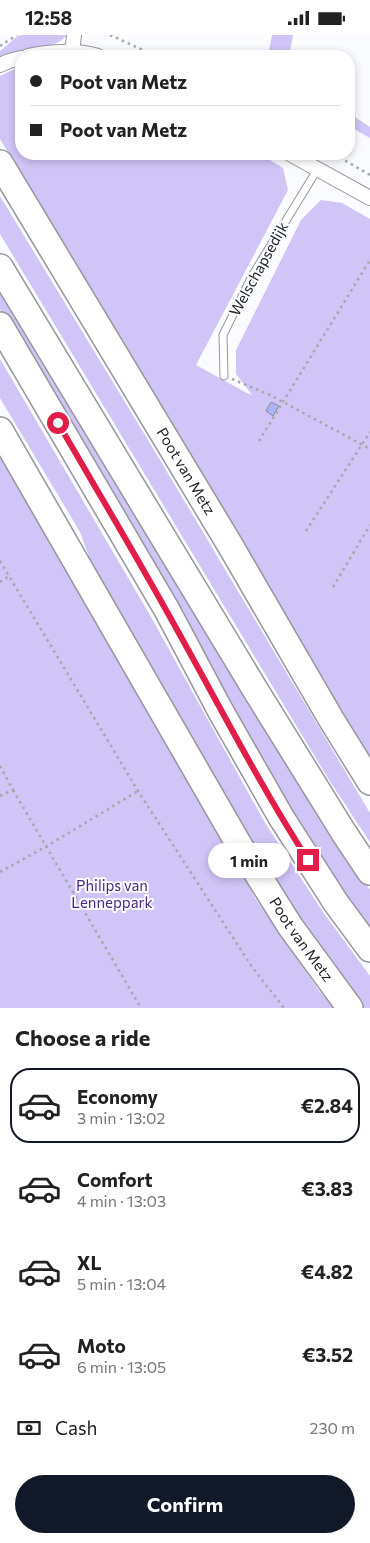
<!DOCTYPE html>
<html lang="en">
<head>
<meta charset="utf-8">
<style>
  body { margin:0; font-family:Commissioner,sans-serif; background:#f2f2f2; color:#222; height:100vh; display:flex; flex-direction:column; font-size:19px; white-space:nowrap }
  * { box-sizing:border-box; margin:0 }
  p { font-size:16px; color:#767676 }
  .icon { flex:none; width:28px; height:28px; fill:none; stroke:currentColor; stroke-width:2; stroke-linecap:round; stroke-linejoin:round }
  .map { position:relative; height:973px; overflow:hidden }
  .side { display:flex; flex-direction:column; background:#fff; flex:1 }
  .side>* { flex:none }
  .hud { position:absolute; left:15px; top:15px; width:340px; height:110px; border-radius:20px; box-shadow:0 2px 8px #0003; display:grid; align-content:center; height:110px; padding:0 15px; background:#fff }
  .end { position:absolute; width:22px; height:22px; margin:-11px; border:6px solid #e11d48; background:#fff; box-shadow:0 0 0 2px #fff }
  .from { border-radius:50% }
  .bubble { position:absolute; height:35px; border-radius:18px; background:#fff; box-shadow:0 2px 8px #0003; font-size:16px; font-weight:700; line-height:35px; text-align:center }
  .hud b { display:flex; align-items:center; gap:18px; height:48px; font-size:19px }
  .hud b+b { border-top:1px solid #e0e0e0 }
  .hud i { width:12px; height:12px; background:#222 }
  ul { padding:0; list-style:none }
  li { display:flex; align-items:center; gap:15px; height:75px; margin:0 10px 8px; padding:0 5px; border:2px solid transparent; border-radius:20px }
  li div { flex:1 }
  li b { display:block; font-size:19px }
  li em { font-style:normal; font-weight:700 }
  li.current { border-color:#111827 }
  li>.icon { width:45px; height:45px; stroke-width:1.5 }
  h2 { padding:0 15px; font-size:22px; line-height:60px }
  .pay { display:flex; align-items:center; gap:12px; height:55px; padding:0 15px; font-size:19px }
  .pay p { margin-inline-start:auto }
  .button { display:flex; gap:10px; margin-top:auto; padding:10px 15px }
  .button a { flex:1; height:58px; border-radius:30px; background:#111827; color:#fff; font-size:20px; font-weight:700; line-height:58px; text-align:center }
  .status { display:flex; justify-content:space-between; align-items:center; height:35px; padding:0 25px; background:#fff; direction:ltr }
  .status svg { height:14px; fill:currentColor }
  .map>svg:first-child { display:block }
  .green { fill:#d1c4f7 }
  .building { fill:#aab5f9; stroke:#8c8c8f }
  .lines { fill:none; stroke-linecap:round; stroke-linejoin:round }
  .lane-casing { stroke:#95979a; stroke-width:9 }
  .street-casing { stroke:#95979a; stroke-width:16 }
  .highway-casing { stroke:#95979a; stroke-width:28 }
  .path { stroke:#a7a8ab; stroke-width:2.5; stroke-dasharray:2.5 4; stroke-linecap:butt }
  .lane { stroke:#fff; stroke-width:7 }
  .street { stroke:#fff; stroke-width:14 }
  .highway { stroke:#fff; stroke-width:25 }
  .route { stroke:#e11d48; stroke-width:6 }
  .labels { text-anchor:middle; stroke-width:4; stroke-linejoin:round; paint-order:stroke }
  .street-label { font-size:15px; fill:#232425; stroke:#f9fbfe }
  .park-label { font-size:15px; fill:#4d2887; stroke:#f9fbfe }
</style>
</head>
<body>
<div class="status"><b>12:58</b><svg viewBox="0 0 49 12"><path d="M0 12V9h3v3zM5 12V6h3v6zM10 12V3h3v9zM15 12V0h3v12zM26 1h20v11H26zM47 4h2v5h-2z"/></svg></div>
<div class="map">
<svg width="370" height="973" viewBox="0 0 370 973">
  <rect width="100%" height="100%" fill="#f9fbfe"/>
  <g class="green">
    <path d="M23,0h44c-11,13 -28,11 -44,16 -8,2 -16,5 -23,8v-8l18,-15z"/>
    <path d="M272,0h21l-4,21h-21z"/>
    <path d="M21,31v88h239l23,14 5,22 -92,175 51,28 5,2 -16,-21v-24l65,-130 20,-20 21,3 28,16v547l-120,-207 -250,-420v-63z"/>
    <path d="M349,78l21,14v11l-21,-12z"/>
    <path d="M0,161l154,254 216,363v29l-41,-62 -329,-546z"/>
    <path d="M0,251l370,604v42l-81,-121 -183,-328 -106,-174z"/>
    <path d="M0,324l151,258 114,206 58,89 47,64v32h-8l-61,-82 -205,-350 -16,-44 -80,-134z"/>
    <path d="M0,412l230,400 25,51 65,94 15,16h-335z"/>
  </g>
  <path class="building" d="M271,367l8,4 -6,10 -7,-5z"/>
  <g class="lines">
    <defs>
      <path id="lane" d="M224,341l-1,-41 29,-59 65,-106"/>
      <g id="street">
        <path d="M72,18l2,-18"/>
        <path d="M28,21c21,-5 49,-6 70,0"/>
        <path d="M0,30l9,-4 12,-3"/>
        <path d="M290,119l80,44"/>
      </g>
      <g id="highway">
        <path id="s1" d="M0,128l230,382 101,174 39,63"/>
        <path d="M0,232l256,424 88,142 26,39"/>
        <path d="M0,290l167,285 53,100 61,107 55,86 34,46"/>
        <path id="s2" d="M0,395l238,413 52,83 60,82"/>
      </g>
    </defs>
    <use href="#lane" class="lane-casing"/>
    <use href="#street" class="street-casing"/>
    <use href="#highway" class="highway-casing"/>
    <g class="path">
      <path d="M110,0l46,21"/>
      <path d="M0,11l17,-11"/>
      <path d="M334,119l36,21"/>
      <path d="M232,344l38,16 100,54"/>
      <path d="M259,406l111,-181"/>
      <path d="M306,496l64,-99"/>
      <path d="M0,526l9,15"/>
      <path d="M0,547l9,-6 129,215 114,176 32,41"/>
      <path d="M333,552l37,-62"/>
      <path d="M0,731l13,24 -13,6"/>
      <path d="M13,755l128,218"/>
      <path d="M0,837l47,-26 91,-55"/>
    </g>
    <use href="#lane" class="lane"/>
    <use href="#street" class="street"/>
    <use href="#highway" class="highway"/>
  </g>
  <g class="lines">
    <path class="route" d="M58,388c36,62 73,124 108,187 47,83 90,169 142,250"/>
  </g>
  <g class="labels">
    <g class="street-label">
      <text transform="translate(259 234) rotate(-61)" y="5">Welschapsedijk</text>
      <text dy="5" stroke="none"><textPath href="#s1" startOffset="360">Poot van Metz</textPath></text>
      <text dy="5" stroke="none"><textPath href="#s2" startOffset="592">Poot van Metz</textPath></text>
    </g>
    <g class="park-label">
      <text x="112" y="856">Philips van<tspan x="112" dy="17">Lenneppark</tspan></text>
    </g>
  </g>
</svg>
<i class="end from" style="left:58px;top:388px"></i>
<i class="end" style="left:308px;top:825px"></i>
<div class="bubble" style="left:208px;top:808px;width:82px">1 min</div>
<div class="hud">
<b><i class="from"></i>Poot van Metz</b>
<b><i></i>Poot van Metz</b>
</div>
</div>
<section class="side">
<h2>Choose a ride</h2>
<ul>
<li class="current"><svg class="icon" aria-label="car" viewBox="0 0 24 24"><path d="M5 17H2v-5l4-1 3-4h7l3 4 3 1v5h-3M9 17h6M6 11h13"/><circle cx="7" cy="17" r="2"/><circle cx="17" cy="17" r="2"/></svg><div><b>Economy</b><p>3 min · 13:02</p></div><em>€2.84</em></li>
<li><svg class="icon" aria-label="car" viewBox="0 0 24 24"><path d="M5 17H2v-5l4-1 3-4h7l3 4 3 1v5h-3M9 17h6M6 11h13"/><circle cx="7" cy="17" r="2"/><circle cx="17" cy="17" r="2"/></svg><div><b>Comfort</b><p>4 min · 13:03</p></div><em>€3.83</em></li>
<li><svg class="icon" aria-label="car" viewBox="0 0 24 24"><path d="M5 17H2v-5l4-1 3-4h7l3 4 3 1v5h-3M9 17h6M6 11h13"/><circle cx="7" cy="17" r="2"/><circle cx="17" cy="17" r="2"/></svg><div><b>XL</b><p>5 min · 13:04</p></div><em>€4.82</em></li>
<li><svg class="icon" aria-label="car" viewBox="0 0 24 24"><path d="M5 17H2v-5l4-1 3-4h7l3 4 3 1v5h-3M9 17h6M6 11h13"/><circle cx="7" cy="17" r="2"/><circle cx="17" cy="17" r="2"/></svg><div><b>Moto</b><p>6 min · 13:05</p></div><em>€3.52</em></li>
</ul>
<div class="pay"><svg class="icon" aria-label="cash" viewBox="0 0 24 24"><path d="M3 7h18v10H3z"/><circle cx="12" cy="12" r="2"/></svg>Cash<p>230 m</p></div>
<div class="button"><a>Confirm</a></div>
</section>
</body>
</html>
